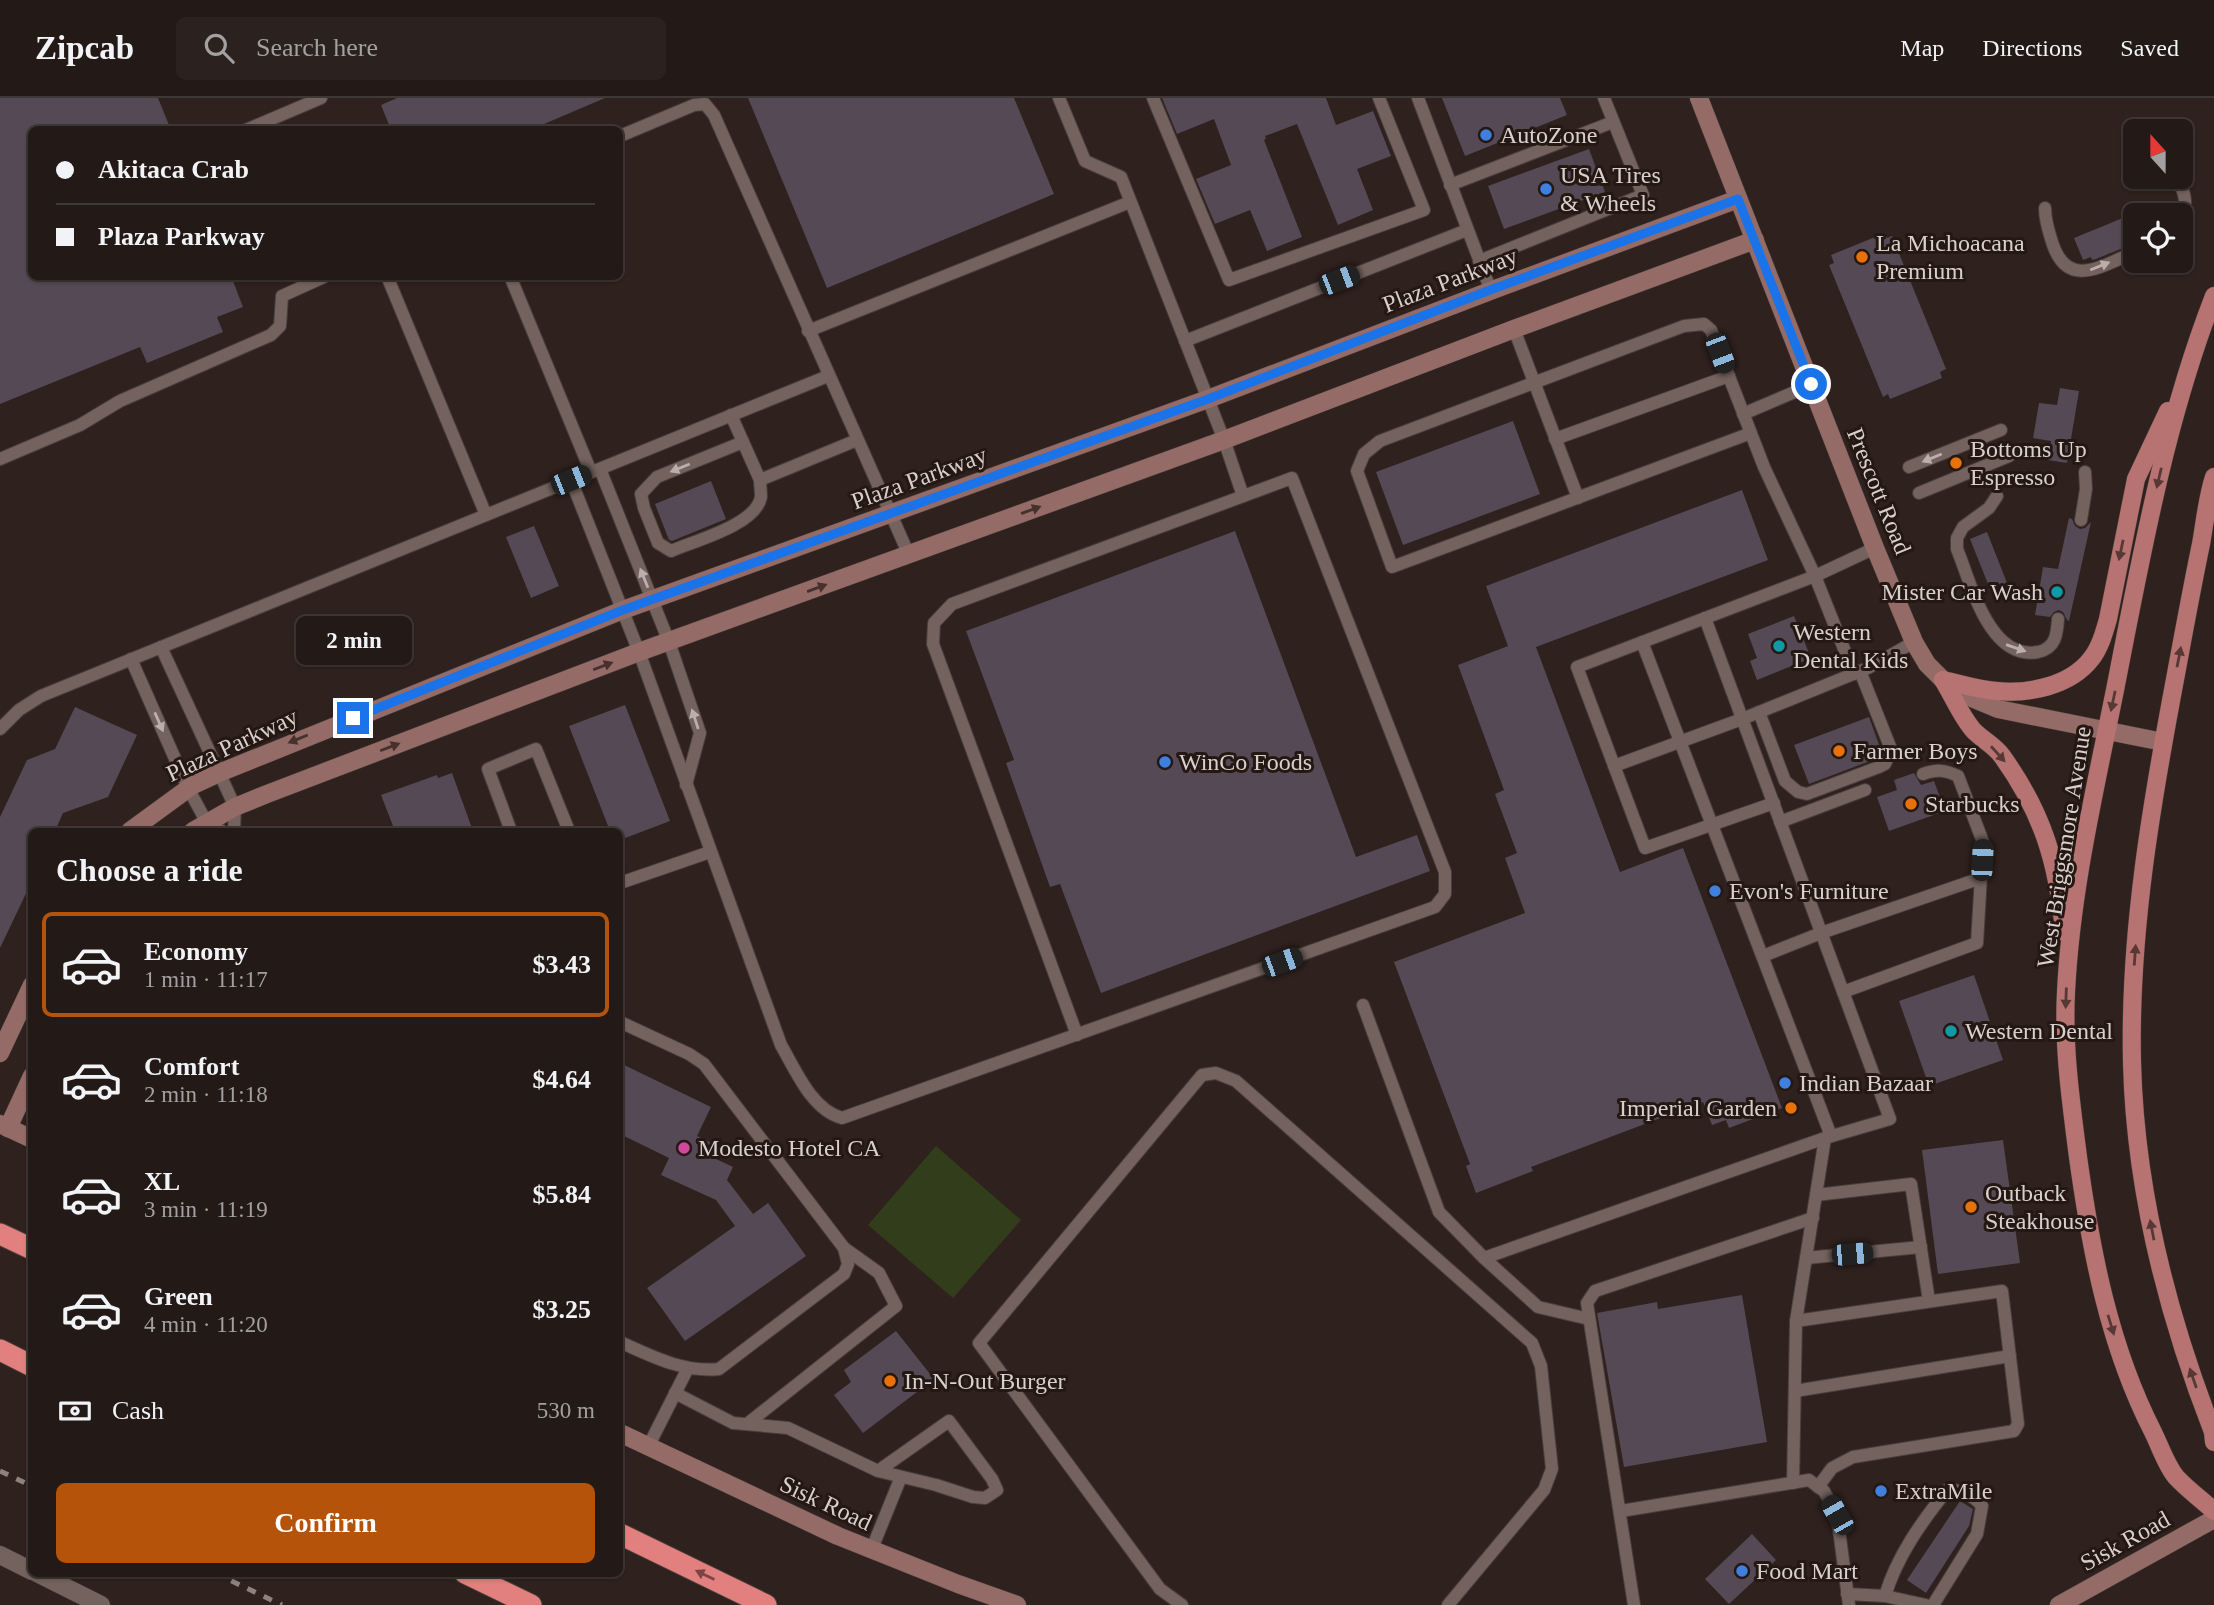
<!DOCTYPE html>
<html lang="en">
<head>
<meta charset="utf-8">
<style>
  body { margin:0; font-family:Georgia,serif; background:#2b221f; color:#f1f3f6; height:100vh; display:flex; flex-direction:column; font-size:26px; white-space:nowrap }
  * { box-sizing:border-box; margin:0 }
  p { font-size:23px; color:#a3a0a1 }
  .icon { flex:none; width:38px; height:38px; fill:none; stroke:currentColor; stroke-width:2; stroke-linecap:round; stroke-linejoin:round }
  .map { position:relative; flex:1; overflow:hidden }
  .drawer { position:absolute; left:28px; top:730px; width:595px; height:749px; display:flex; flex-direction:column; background:#231916; border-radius:10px; box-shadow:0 2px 5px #0004,0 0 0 2px #403835 }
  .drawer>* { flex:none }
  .hud { position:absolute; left:28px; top:28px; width:595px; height:154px; border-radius:10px; box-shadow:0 2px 5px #0004,0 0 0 2px #403835; display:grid; align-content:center; height:154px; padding:0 28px; background:#231916 }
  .needle { width:46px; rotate:339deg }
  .controls { position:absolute; left:2123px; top:21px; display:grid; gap:14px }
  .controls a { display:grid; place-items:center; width:70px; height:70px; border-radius:10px; background:#231916; box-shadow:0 2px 5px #0004,0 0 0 2px #403835; font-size:35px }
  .end { position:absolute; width:32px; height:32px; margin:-16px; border:9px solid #1a73e8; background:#fff; box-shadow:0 0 0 4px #fff }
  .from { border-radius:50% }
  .bubble { position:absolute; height:49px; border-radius:10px; background:#231916; box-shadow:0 2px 5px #0004,0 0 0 2px #403835; font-size:23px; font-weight:700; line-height:49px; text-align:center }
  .car { position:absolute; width:21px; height:42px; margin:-21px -10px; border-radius:9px; box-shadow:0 0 5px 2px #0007; background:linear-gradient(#222 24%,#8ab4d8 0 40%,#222 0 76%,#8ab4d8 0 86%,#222 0) }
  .hud b { display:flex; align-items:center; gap:24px; height:66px; font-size:26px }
  .hud b+b { border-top:2px solid #403835 }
  .hud i { width:18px; height:18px; background:#f1f3f6 }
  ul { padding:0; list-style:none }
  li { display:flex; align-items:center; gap:21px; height:105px; margin:0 14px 10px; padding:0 14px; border:4px solid transparent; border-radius:10px }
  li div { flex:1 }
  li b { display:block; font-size:26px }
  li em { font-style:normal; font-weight:700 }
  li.on { border-color:#b45309 }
  li>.icon { width:63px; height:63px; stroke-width:1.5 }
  h2 { padding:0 28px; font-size:32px; line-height:84px }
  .pay { display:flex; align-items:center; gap:18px; height:77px; padding:0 28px; font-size:26px }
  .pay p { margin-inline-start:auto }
  .cta { display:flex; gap:14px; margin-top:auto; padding:14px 28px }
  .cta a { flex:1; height:80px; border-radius:10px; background:#b45309; color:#fff; font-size:28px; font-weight:700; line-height:80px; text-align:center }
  header { display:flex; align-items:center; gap:42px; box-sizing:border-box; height:98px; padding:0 35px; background:#231916; border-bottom:2px solid #403835 }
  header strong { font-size:33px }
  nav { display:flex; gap:38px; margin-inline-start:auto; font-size:24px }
  .search { width:490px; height:63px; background:#2b221f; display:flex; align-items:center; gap:18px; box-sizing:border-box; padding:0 24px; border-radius:10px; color:#a3a0a1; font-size:26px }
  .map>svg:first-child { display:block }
  .green { fill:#323e1b }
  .building { fill:#544954 }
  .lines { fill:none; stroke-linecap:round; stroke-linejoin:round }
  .lane-casing { stroke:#493e3a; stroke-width:14 }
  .street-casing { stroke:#493e3a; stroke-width:19 }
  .secondary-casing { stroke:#493e3a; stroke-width:19 }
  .primary-casing { stroke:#493e3a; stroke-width:19 }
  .highway-casing { stroke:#493e3a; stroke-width:23 }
  .lane { stroke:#73625d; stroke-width:12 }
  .street { stroke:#73625d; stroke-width:18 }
  .secondary { stroke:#946b67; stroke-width:18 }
  .primary { stroke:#b67371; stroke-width:18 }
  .highway { stroke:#e27f7f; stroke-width:21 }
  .rail { stroke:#8e827f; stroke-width:5; stroke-dasharray:9 9; stroke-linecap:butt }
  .oneway { fill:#baafab }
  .oneway2 { fill:#583834 }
  .oneway3 { fill:#46312c }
  .oneway4 { fill:#7a4644 }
  .route { stroke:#1a73e8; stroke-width:9 }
  .shop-dot { fill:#3f7fe0; stroke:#251813; stroke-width:2.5 }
  .food-dot { fill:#e8710a; stroke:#251813; stroke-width:2.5 }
  .culture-dot { fill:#0f9aa8; stroke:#251813; stroke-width:2.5 }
  .hotel-dot { fill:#d1479c; stroke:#251813; stroke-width:2.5 }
  .labels { text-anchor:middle; stroke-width:6; stroke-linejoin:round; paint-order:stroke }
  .poi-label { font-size:24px; fill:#d9d0cd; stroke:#251813; text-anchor:start }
  .street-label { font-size:24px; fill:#d9d0cd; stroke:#251813 }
</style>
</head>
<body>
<header>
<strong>Zipcab</strong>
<div class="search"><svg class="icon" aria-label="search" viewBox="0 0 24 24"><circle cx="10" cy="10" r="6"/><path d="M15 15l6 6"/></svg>Search here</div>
<nav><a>Map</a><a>Directions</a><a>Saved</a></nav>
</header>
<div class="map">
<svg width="2214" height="1507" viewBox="0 0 2214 1507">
  <rect width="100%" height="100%" fill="#2f211d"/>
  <path class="green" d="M936,1048l85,74 -68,78 -85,-73z"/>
  <g class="building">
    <path d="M0,0h158l13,32h-139v146h199l12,31 -26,10 6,15 -76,31 -7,-16 -140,57z"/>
    <path d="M397,0h208l-75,32h-139l-10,-25z"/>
    <path d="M748,0h266l40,96 -227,94z"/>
    <path d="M1162,0h164l10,27 37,-14 18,45 -34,13 16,41 -35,15 -41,-101 -32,12 1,3 -2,1 38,97 -35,14 -17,-41 -35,14 -19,-45 35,-14 -17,-46 -37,15z"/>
    <path d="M1442,0h118l7,17 -102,41z"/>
    <path d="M1589,51l16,43 -101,37 -16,-43z"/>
    <path d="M2135,115v30l-39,16 -4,1 -1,-3 -8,3 -9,-22z"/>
    <path d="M1885,135l2,5 5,-2 54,133 -6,3 2,6 -52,21 -2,-5 -5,3 -54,-132 5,-2 -3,-8z"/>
    <path d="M2060,290l19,3 -12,72 -19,-3 3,-19 -18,-3 6,-35 18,2z"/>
    <path d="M1513,323l27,73 -137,51 -27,-73z"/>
    <path d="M711,383l15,38 -54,22 -3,-1 -14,-36z"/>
    <path d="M1742,392l26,70 -232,87 84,225 63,-24 99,260 -53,20 -3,-8 -14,5 -9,-23 -172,65 2,4 -57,22 -10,-27 4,-2 -76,-202 131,-49 -20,-55 12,-5 -22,-59 9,-4 -46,-125 50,-19 -22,-60z"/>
    <path d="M2069,420l3,1 3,7 5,3 5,-1 6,-6 -22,99 -2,-1 -4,-8 -4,-2 -5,2 -4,5 -15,-2 8,-48 15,2z"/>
    <path d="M534,428l25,60 -28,12 -25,-61z"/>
    <path d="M1235,433l121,326 61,-22 13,36 -329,122 -41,-109 -10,3 -44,-124 8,-3 -48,-129z"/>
    <path d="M1987,434l22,56 -17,6 -22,-55z"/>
    <path d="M1794,518l17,42 -54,22 -7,-19 7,-3 -9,-24z"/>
    <path d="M625,607l45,116 -50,19v-9h-10l-41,-105z"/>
    <path d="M75,609l62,28 -29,62 -45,16 -8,18h-23v50l-32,67v-131l27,-57 28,-11z"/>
    <path d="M1869,619l12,33 -3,8 -69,26 -15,-39z"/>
    <path d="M452,675l21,58h-78l-14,-36 56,-20 1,3z"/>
    <path d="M1914,675l7,12 13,-4 11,30 -56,20 -12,-34 20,-7 -3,-10z"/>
    <path d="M1974,877l29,85 -74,26 -30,-85z"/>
    <path d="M620,965l91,44 -14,29 23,11 -6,11 19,9 -6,13 26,34 15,-11 38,53 -121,85 -38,-53 88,-62 -19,-26 -55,-25 8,-17 -49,-24z"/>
    <path d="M2003,1042l17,123 -82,11 -16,-124z"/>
    <path d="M1742,1197l25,147 -143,25 -27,-154 60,-11 1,7z"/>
    <path d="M896,1233l38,48 -71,54 -29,-38 17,-13 -7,-12z"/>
    <path d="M1960,1403l13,8 -4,17 -43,67 -19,-13z"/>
    <path d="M1752,1436l24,26 -47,44 -24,-25z"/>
  </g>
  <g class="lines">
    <defs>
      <g id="lane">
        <path d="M1059,0l26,63 36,16 103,263 19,56"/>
        <path d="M1153,0l76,182 195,-70 -45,-112"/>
        <path d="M1418,0l73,193"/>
        <path d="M246,32l75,-32"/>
        <path d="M620,38l74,-31 11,-1 9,11 195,440"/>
        <path d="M2133,75h2"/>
        <path d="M2172,79c17,11 15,35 8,52"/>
        <path d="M1450,87l163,-63"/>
        <path d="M2045,110c0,14 4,24 8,37 16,45 50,20 82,7"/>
        <path d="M1479,163l164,-66 -39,-97"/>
        <path d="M387,178l99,239"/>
        <path d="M510,178l81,196"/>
        <path d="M1514,231l64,169"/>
        <path d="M808,233l322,-129"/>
        <path d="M1185,243l282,-111"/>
        <path d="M1743,316l68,-29"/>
        <path d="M731,317l29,65 97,-40"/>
        <path d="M1751,335l-359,134 -35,-96 7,-17 16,-13 304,-115 20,-2 7,6 53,137 51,109 39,98"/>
        <path d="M1555,341l174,-63"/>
        <path d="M743,344l-86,35 -16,17 3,14 14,35 13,8c23,-10 85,-26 90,-54 0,-5 -1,-12 -1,-17"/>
        <path d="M0,361l80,-34 40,-24 151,-66 9,-9 2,-30 44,-20"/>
        <path d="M1909,369l92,-37"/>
        <path d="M600,371l69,173 31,91 -14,52"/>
        <path d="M571,382l68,172 142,393c15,26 31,65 61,73l593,-211 10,-13v-22l-153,-394 -340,126 -18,19 -1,21 144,391"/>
        <path d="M1919,395l90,-37"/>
        <path d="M1997,398l-8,12 -26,19 -6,11v11c14,34 32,112 81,103 18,-4 19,-18 20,-33"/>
        <path d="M2081,422l5,-31 -1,-17"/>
        <path d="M1642,544l189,494"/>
        <path d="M161,549l74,160 -1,24"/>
        <path d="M131,561l57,129 19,35 15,8"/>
        <path d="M1759,614l26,69 13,11 9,2 72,-27 6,-3 6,-15 -31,-78"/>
        <path d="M0,631l19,-19 22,-14 787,-320"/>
        <path d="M1614,668l128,-47 126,-51 46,-26"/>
        <path d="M1774,705l-129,45 -68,-181 238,-91 60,-28"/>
        <path d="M1780,724l85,-32"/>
        <path d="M511,733l-23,-62 48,-20 33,82"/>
        <path d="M620,785l90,-31"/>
        <path d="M1763,858l58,-23 160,-55"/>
        <path d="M1843,894l134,-49 6,-101 -25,-66c-13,-6 -21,-7 -35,-2"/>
        <path d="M1363,907l76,207 45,46 54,49 51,12"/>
        <path d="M620,924l69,32 15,10 140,184 35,25 17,33 -149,118"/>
        <path d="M1816,1097l95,-11 18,117"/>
        <path d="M1484,1160l341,-120 65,-19 -185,-501"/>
        <path d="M1806,1160l115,-11"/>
        <path d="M1796,1223l206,-30 16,133 -4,7 -161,26 -21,11 -14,19"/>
        <path d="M620,1244c31,14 64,31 99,27l125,-95 4,-10 -4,-16"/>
        <path d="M1795,1293l215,-35"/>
        <path d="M675,1295l58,30 55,5 90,43 58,14 37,12 12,1 12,-8 -5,-11 -43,-58 -71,50"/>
        <path d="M648,1349l40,-79"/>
        <path d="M1793,1385l3,-162 29,-183"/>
        <path d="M1621,1413l188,-31 15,11 13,24 12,90"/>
        <path d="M871,1453l30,-74"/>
        <path d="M1847,1496l38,2 41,9"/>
        <path d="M1885,1498c12,-40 37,-75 63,-107 14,2 25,6 34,17l-5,28 -44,71"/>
        <path d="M1182,1507l-22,-16 -181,-246 223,-268 14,-2 20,8 296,262 9,23 11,103 -8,21 -96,115"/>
        <path d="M1634,1507l-47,-302 8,-12 218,-73"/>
      </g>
      <g id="street">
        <path d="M0,1457l32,16"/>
        <path d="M37,1475l64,32"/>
      </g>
      <g id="secondary">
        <path d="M1699,0l176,450 39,94 13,22 16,16 31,19 24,10 165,33"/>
        <path d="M130,733l63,-46 26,-12 404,-163 585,-211 290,-111 240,-89"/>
        <path d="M193,733l42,-24 32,-13 372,-142 585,-212 290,-111 241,-89"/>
        <path d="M0,955l32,-68"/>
        <path d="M0,1026l32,15"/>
        <path d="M8,1030l24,-52"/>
        <path d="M620,1335l218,103 120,48 59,21"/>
        <path d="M2059,1507l155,-86"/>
      </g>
      <g id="primary">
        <path d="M2214,198c-49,126 -73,261 -99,394 -20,100 -44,200 -49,302 -3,55 5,110 12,165 13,94 31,189 75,275 7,14 13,33 23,45 11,12 26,23 38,34"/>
        <path d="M2214,379c-7,21 -9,45 -13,67 -9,43 -17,87 -25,130 -24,127 -47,258 -44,388 3,128 35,252 81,370l1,10"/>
        <path d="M1943,582c18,4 36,10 54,11 32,3 73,-5 94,-32 9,-11 13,-26 17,-40l28,-140 32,-68"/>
        <path d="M1943,582c10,16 19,38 31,51 9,9 21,15 28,25 41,57 56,108 62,176"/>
      </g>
      <g id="highway">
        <path d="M0,1136l32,15"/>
        <path d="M0,1252l32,16"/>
        <path d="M620,1436l146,71"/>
        <path d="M465,1475l66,32"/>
      </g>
    </defs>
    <use href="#lane" class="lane-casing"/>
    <use href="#street" class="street-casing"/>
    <use href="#secondary" class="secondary-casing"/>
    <use href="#primary" class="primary-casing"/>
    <use href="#highway" class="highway-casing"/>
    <use href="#lane" class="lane"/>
    <use href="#street" class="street"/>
    <use href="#secondary" class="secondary"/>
    <use href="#primary" class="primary"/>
    <use href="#highway" class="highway"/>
    <g class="rail">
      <path d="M0,1373l32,15"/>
      <path d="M215,1475l67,32"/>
    </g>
  </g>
  <defs><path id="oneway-solid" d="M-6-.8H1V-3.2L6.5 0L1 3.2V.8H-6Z" transform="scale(1.75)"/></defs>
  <g class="oneway">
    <use href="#oneway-solid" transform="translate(2100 168) rotate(-22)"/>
    <use href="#oneway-solid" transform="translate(1932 360) rotate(158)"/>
    <use href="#oneway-solid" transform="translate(680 370) rotate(158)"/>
    <use href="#oneway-solid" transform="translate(644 480) rotate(-112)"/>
    <use href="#oneway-solid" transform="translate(2016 550) rotate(19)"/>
    <use href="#oneway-solid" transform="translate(695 621) rotate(-108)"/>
    <use href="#oneway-solid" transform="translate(159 624) rotate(66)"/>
  </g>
  <g class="oneway2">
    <use href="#oneway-solid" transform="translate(2159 380) rotate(103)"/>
    <use href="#oneway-solid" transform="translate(2121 452) rotate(102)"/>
    <use href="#oneway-solid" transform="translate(2179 559) rotate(-79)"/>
    <use href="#oneway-solid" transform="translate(2113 603) rotate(102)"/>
    <use href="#oneway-solid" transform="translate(1998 656) rotate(48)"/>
    <use href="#oneway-solid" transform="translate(2135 857) rotate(-86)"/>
    <use href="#oneway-solid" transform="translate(2066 900) rotate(92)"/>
    <use href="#oneway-solid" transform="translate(2152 1132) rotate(-101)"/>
    <use href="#oneway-solid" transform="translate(2111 1227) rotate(73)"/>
    <use href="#oneway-solid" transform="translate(2193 1280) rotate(-109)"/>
  </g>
  <g class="oneway3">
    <use href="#oneway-solid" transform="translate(1031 412) rotate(-20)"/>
    <use href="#oneway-solid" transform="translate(817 490) rotate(-20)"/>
    <use href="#oneway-solid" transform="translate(603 568) rotate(-21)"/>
    <use href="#oneway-solid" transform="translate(298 641) rotate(158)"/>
    <use href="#oneway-solid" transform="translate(390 649) rotate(-21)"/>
  </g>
  <use class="oneway4" href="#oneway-solid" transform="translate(705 1477) rotate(-154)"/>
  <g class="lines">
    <path class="route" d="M353,620l270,-108 585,-211 282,-109 248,-91 73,185"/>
  </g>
  <g class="shop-dot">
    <circle cx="1486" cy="37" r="7"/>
    <circle cx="1546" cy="91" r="7"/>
    <circle cx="1165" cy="664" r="7"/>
    <circle cx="1715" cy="793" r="7"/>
    <circle cx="1785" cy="985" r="7"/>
    <circle cx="1881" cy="1393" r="7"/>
    <circle cx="1742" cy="1473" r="7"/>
  </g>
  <g class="food-dot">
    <circle cx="1862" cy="159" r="7"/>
    <circle cx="1956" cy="365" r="7"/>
    <circle cx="1839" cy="653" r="7"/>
    <circle cx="1911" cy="706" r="7"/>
    <circle cx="1791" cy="1010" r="7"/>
    <circle cx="1971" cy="1109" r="7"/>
    <circle cx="890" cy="1283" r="7"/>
  </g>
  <g class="culture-dot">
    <circle cx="2057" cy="494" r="7"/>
    <circle cx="1779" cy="548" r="7"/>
    <circle cx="1951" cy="933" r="7"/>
  </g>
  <circle class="hotel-dot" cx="684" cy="1050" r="7"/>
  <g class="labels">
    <g class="poi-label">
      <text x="1500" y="45">AutoZone</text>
      <text x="1560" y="85">USA Tires<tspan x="1560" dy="28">&amp; Wheels</tspan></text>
      <text x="1876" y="153">La Michoacana<tspan x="1876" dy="28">Premium</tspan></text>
      <text x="1970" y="359">Bottoms Up<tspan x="1970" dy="28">Espresso</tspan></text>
      <text x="2043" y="502" text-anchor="end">Mister Car Wash</text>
      <text x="1793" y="542">Western<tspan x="1793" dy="28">Dental Kids</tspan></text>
      <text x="1853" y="661">Farmer Boys</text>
      <text x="1179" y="672">WinCo Foods</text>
      <text x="1925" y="714">Starbucks</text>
      <text x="1729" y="801">Evon's Furniture</text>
      <text x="1965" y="941">Western Dental</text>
      <text x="1799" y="993">Indian Bazaar</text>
      <text x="1777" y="1018" text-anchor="end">Imperial Garden</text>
      <text x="698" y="1058">Modesto Hotel CA</text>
      <text x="1985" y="1103">Outback<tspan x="1985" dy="28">Steakhouse</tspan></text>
      <text x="904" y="1291">In-N-Out Burger</text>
      <text x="1895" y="1401">ExtraMile</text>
      <text x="1756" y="1481">Food Mart</text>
    </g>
    <g class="street-label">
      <text transform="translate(1450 182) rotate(-21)" y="8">Plaza Parkway</text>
      <text transform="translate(919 380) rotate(-20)" y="8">Plaza Parkway</text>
      <text transform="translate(1879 393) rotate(68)" y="8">Prescott Road</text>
      <text transform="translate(232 647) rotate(-25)" y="8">Plaza Parkway</text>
      <text transform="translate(2064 749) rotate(-81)" y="8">West Briggsmore Avenue</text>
      <text transform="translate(826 1405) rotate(25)" y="8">Sisk Road</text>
      <text transform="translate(2125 1443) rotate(-29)" y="8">Sisk Road</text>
    </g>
  </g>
</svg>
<div class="controls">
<a><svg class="needle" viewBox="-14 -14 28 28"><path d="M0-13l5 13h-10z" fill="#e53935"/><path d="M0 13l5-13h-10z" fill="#a3a0a1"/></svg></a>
<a><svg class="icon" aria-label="locate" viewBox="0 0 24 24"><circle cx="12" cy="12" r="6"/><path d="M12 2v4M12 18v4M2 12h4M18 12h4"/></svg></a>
</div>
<i class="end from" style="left:1811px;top:286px"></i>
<i class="end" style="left:353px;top:620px"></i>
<div class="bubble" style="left:296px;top:518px;width:116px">2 min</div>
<i class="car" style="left:1339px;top:182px;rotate:69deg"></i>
<i class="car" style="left:1720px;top:255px;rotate:159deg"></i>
<i class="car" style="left:571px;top:382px;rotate:68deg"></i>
<i class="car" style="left:1982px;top:762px;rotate:3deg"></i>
<i class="car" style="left:1282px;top:864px;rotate:70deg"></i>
<i class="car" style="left:1852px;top:1156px;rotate:85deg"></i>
<i class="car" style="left:1837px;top:1417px;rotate:330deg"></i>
<div class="hud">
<b><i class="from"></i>Akitaca Crab</b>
<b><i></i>Plaza Parkway</b>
</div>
<section class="drawer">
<h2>Choose a ride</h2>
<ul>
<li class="on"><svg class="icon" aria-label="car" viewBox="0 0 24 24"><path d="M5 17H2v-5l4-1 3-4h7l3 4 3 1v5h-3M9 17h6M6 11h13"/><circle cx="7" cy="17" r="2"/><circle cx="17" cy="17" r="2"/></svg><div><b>Economy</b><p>1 min · 11:17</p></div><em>$3.43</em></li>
<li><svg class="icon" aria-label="car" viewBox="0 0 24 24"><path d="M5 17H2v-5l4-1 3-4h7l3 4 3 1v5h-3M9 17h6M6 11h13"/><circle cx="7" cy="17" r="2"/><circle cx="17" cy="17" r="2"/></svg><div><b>Comfort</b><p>2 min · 11:18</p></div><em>$4.64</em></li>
<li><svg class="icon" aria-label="car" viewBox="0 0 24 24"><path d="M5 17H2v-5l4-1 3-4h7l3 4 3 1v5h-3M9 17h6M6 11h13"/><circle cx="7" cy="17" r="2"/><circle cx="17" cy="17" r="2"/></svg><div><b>XL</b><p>3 min · 11:19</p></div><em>$5.84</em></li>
<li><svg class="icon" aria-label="car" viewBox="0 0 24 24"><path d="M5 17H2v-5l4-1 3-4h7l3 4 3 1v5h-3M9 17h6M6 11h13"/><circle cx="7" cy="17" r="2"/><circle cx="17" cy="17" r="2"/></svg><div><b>Green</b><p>4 min · 11:20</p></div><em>$3.25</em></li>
</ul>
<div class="pay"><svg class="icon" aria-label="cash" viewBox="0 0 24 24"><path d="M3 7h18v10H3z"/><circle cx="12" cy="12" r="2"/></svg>Cash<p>530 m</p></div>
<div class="cta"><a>Confirm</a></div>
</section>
</div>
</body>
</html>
